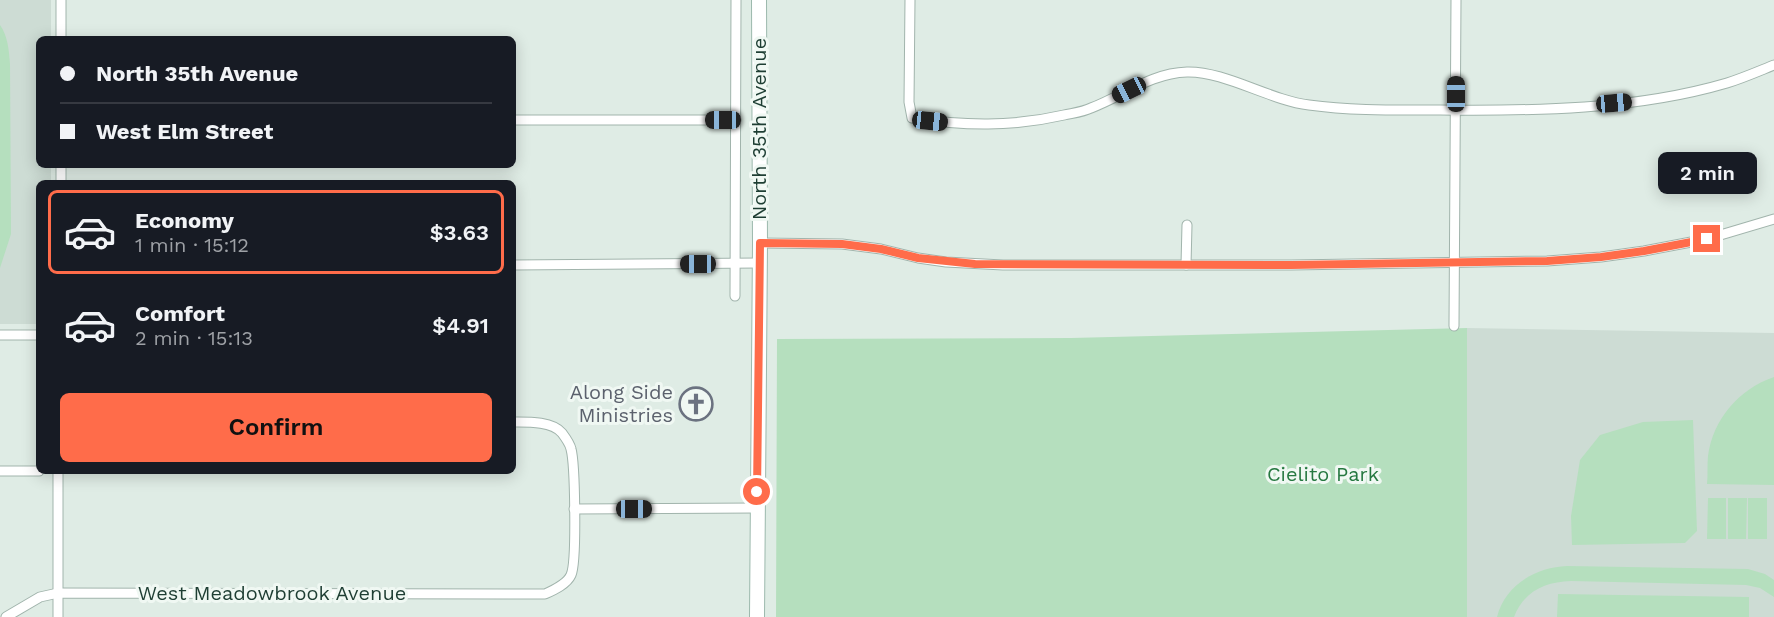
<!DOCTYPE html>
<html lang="en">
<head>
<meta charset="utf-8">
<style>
  body { margin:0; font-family:"Work Sans",sans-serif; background:#242831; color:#f1f3f6; height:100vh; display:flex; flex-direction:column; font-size:22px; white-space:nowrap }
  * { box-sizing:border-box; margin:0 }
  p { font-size:20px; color:#9ea1a6 }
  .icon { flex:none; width:33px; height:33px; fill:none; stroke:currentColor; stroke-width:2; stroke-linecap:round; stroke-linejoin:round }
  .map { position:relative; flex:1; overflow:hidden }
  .drawer { position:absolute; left:36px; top:180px; width:480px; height:294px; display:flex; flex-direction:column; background:#171b24; border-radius:9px; box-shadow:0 3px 15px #0003 }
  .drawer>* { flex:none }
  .guide { position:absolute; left:36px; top:36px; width:480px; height:132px; border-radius:9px; box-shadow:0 3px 15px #0003; display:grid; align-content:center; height:132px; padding:0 24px; background:#171b24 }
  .end { position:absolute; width:27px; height:27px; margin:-14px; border:8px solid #ff6c4a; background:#fff; box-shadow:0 0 0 3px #fff }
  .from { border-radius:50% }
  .bubble { position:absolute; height:42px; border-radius:9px; background:#171b24; box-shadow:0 3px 15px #0003; font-size:20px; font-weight:600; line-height:42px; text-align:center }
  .car { position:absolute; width:18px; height:36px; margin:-18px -9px; border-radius:8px; box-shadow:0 0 4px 2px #0007; background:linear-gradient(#222 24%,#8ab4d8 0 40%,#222 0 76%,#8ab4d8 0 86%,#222 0) }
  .guide b { display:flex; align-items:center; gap:21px; height:57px; font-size:22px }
  .guide b+b { border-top:2px solid #363941 }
  .guide i { width:15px; height:15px; background:#f1f3f6 }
  ul { padding:10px 0 0; list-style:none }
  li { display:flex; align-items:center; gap:18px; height:84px; margin:0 12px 9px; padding:0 12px; border:3px solid transparent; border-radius:9px }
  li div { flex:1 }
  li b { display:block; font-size:22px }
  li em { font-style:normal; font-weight:600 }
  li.selected { border-color:#ff6c4a }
  li>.icon { width:54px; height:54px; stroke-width:1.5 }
  .primary-button { display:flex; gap:12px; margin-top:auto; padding:12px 24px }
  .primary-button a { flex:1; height:69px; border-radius:9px; background:#ff6c4a; color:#111; font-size:24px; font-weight:600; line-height:69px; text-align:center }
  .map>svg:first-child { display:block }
  .built { fill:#cddcd4 }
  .green { fill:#b5dfbe }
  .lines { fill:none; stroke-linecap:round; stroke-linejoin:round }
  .street-casing { stroke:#a1b4ac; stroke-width:11 }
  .secondary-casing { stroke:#9cb9ad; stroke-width:16 }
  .street { stroke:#fff; stroke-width:9 }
  .secondary { stroke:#fff; stroke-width:14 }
  .route { stroke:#ff6c4a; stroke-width:8 }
  .labels { text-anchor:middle; stroke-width:6; stroke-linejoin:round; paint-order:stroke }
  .street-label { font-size:20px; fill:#1e3e33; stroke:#f0f8f3 }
  .worship-label { font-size:20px; fill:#5b616d; stroke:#f0f8f3; text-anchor:end }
  .park-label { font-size:20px; fill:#257840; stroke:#f0f8f3 }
</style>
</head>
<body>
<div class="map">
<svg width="1774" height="617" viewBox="0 0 1774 617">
  <rect width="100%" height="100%" fill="#dfece5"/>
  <g class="built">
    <path d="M0,0h51v39h-12v126h12v18h-12l-1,141h-38z"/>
    <path d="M1467,328l307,5v284h-307z"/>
  </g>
  <g class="green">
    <path d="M0,25c8,11 9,26 10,39l1,158v12l-11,34z"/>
    <path d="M1467,328v289h-691l1,-278 294,-1z"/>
    <path d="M1774,377v108l-67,-1c1,-9 0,-19 1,-28 5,-37 31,-67 66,-79z"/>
    <path d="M1693,420l4,111 -12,12 -113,2 -1,-29 9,-56 20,-25 43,-13z"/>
    <path d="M1708,498h18v41h-19z"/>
    <path d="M1728,498h19l-1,41h-18z"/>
    <rect x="1748" y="498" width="19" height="41"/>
    <path d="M1567,566l181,3 17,5 9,6v17l-14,-9 -14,-3 -175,-4c-26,1 -47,10 -57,36h-17c8,-32 39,-50 70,-51z"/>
    <path d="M1558,594l191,3v20h-192z"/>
  </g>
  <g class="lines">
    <defs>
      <g id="street">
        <path d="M910,0l-1,102 3,16c52,8 100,9 152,-3 9,-2 19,-3 27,-7 32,-12 60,-35 96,-36 38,-1 82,28 122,33 43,6 87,5 131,5 95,1 195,0 287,-27 16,-5 32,-12 47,-18"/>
        <path d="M61,39v-39"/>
        <path d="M513,120h223"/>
        <path d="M61,183v-18"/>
        <path d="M760,243l82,1 39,5 37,9 28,4 57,3h288l256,-4 54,-4 43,-6 63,-12 67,-20"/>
        <path d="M513,265l246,-2"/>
        <path d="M1186,265l1,-40"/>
        <path d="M735,296l1,-296"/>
        <path d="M1454,326l2,-326"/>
        <path d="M0,335h39"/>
        <path d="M0,471h39"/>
        <path d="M574,509l183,-1"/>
        <path d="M6,617l34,-20 18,-4 487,1c9,-4 22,-10 26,-19 6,-13 4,-111 0,-126 -1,-5 -6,-12 -9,-16 -10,-12 -35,-11 -49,-11"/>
        <path d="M58,617v-146"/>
      </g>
      <path id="secondary" d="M757,617l3,-374 -1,-243"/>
    </defs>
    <use href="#street" class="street-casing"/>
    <use href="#secondary" class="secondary-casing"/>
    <use href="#street" class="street"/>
    <use href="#secondary" class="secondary"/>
  </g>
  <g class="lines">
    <path class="route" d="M757,492l3,-249 82,1 39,5 37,9 57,6 316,1 256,-4 54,-4 43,-6 63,-12"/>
  </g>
  <defs>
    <symbol id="church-ring" viewBox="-11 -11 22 22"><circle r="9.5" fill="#f0f8f3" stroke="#6b7280" stroke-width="1.5"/><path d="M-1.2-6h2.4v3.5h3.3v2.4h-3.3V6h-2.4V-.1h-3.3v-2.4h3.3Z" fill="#6b7280"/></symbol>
  </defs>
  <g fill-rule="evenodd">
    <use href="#church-ring" x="677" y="385" width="38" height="38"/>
  </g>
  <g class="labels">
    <g class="street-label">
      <text transform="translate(759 129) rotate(-90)" y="7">North 35th Avenue</text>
      <text x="272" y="600">West Meadowbrook Avenue</text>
    </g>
    <g class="worship-label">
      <text x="673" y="399">Along Side<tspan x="673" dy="23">Ministries</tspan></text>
    </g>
    <g class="park-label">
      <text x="1323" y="481">Cielito Park</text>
    </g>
  </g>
</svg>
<i class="end from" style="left:757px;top:492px"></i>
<i class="end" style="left:1707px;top:239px"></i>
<div class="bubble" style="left:1658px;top:152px;width:99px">2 min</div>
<i class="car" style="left:1129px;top:90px;rotate:244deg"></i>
<i class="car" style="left:1456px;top:94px;rotate:0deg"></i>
<i class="car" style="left:1614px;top:103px;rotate:85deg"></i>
<i class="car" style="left:723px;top:120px;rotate:270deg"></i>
<i class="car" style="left:930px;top:121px;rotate:96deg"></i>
<i class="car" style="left:698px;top:264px;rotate:270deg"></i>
<i class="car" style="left:634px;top:509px;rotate:90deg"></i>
<div class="guide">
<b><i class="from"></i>North 35th Avenue</b>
<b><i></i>West Elm Street</b>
</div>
<section class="drawer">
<ul>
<li class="selected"><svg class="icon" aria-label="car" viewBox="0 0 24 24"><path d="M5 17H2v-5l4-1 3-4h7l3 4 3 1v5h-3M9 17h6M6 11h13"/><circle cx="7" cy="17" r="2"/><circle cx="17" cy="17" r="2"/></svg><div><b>Economy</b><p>1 min · 15:12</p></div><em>$3.63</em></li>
<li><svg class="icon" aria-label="car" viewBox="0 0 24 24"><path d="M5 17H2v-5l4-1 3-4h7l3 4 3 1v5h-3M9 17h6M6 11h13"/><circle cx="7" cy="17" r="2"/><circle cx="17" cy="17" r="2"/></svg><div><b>Comfort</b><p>2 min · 15:13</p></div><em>$4.91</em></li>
</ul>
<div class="primary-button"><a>Confirm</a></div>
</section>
</div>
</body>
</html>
